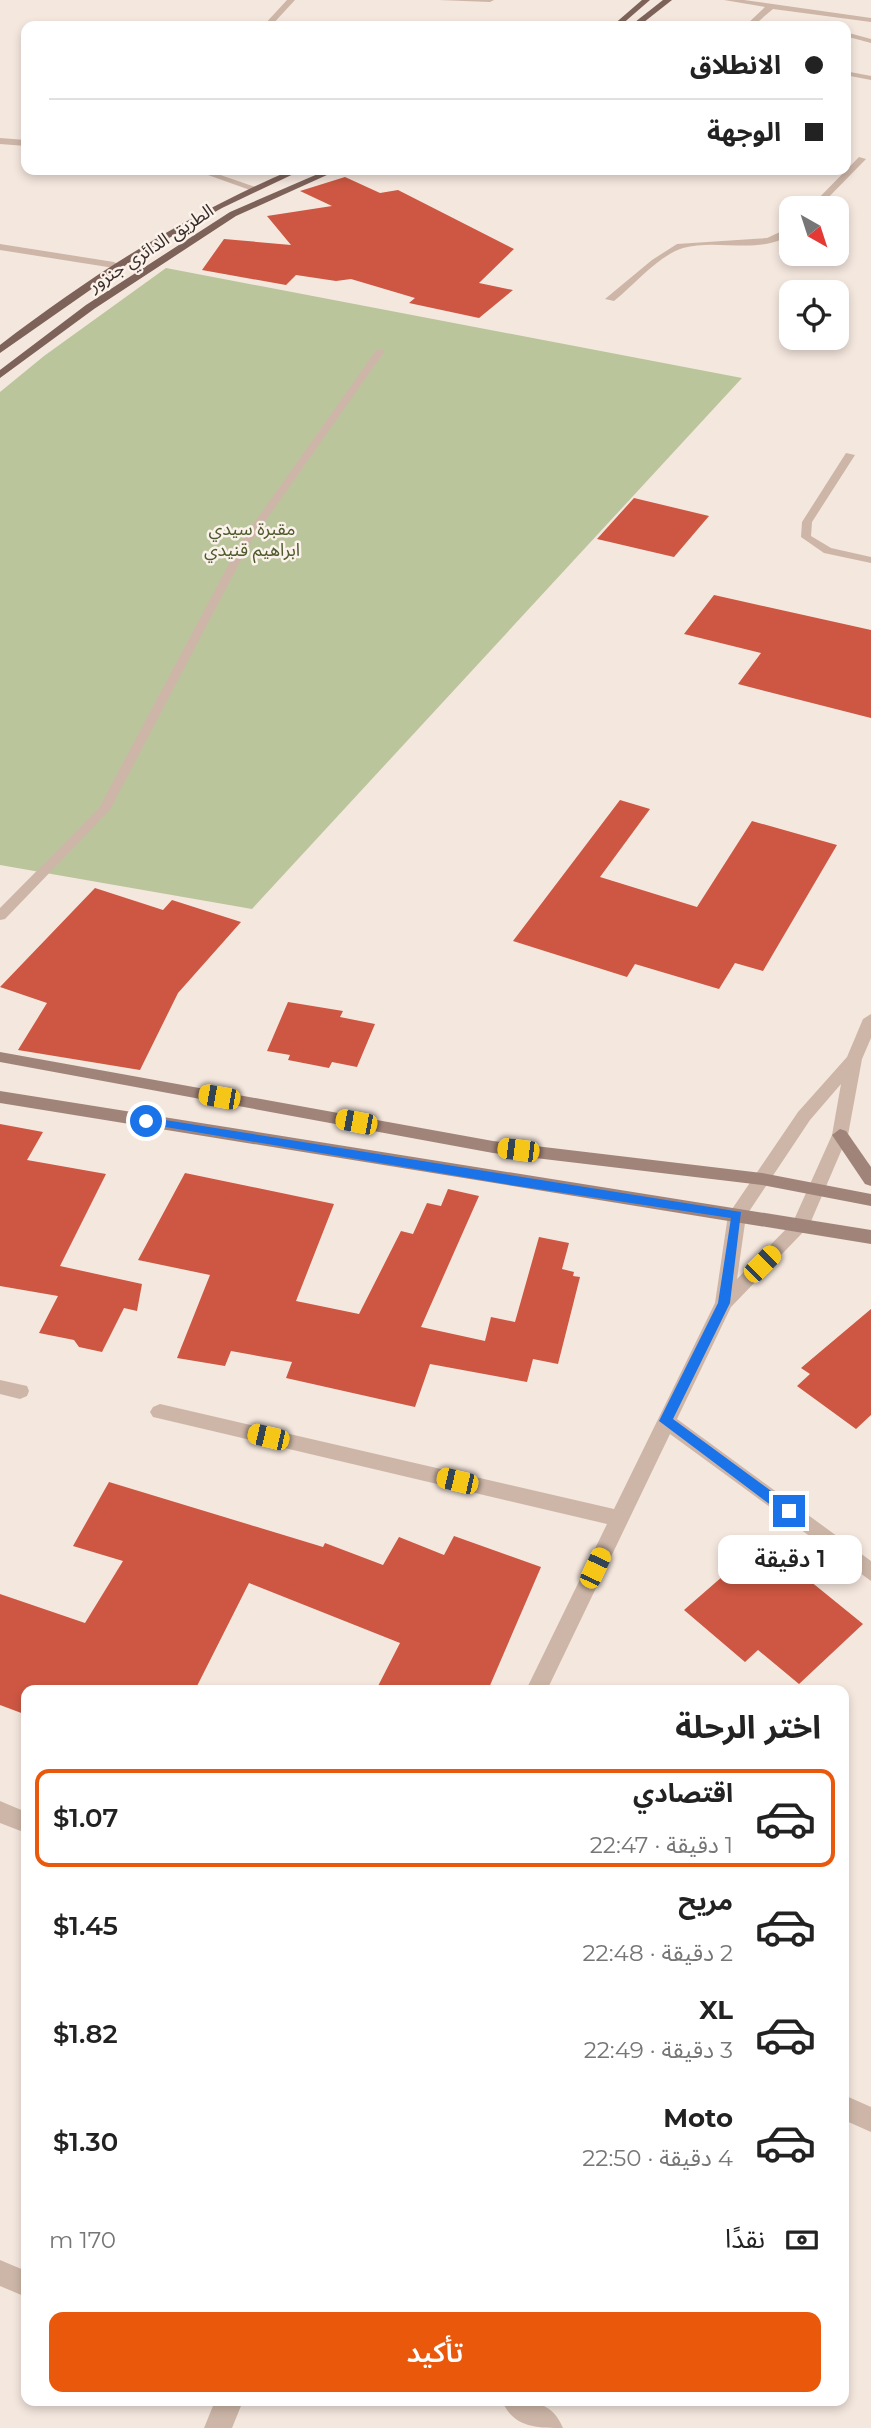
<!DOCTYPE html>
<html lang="ar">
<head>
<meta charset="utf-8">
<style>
  body { margin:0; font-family:Montserrat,"Noto Sans Arabic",sans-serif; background:#f6f6f6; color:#222; direction:rtl; height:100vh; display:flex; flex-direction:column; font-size:26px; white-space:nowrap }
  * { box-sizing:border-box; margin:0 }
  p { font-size:23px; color:#767676 }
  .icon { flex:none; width:38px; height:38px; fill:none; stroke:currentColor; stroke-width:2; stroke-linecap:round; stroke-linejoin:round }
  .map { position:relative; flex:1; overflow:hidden; direction:ltr }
  .panel { position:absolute; left:21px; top:1685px; width:828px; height:721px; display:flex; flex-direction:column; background:#fff; border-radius:14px; box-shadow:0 4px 10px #0003; direction:rtl }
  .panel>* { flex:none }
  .guide { position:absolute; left:21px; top:21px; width:830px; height:154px; border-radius:14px; box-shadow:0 4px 10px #0003; direction:rtl; display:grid; align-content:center; height:154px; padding:0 28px; background:#fff }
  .needle { width:46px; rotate:141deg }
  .tools { position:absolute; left:779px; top:196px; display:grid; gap:14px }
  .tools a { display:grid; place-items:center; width:70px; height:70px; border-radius:14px; background:#fff; box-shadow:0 4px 10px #0003; font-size:35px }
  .end { position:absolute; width:32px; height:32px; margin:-16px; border:9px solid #1a73e8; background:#fff; box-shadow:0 0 0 4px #fff }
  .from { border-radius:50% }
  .bubble { position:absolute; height:49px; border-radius:14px; background:#fff; box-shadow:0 4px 10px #0003; font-size:23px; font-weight:600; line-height:49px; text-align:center; direction:rtl }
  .car { position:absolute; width:21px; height:42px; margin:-21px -10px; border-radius:9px; box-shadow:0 0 5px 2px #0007; background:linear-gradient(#f5c518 24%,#345 0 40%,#f5c518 0 76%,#345 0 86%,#f5c518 0) }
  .guide b { display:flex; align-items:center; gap:24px; height:66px; font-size:26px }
  .guide b+b { border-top:2px solid #e0e0e0 }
  .guide i { width:18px; height:18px; background:#222 }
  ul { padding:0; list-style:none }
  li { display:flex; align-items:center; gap:21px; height:98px; margin:0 14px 10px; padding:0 14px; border:4px solid transparent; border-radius:14px }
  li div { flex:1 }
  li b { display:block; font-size:26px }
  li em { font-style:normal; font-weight:600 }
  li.on { border-color:#ea580c }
  li>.icon { width:63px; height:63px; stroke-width:1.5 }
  h2 { padding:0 28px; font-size:32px; line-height:84px }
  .pay { display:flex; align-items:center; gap:18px; height:77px; padding:0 28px; font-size:26px }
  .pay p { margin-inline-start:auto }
  .action { display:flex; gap:14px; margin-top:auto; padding:14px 28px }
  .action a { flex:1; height:80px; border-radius:14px; background:#ea580c; color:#fff; font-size:28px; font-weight:600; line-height:80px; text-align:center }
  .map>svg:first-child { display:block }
  .green { fill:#bbc59c }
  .building { fill:#cd5742 }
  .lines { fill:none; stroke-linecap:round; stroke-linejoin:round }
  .lane { fill:#cdb6a8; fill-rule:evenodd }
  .street { fill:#cdb6a8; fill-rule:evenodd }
  .secondary { fill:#a18479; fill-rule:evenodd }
  .primary { fill:#7d6259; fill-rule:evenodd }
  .route { fill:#1a73e8 }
  .labels { text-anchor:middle; stroke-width:5; stroke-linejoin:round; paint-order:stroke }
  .far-street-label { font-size:18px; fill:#3a2d29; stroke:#fbf2eb }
  .far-park-label { font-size:18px; fill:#4d5a2b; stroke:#fbf2eb }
</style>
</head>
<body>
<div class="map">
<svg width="871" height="2428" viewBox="0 0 871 2428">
  <rect width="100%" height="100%" fill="#f4e7de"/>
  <path class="green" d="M166,268l576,110 -490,531 -252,-44v-473l44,-36z"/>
  <g class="building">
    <path d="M345,177l35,16 18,-3 116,59 -35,34 34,7 -34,28 -70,-15 6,-5 -64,-19 -15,2 -40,-6 -10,10 -84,-15 22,-31 67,6 -24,-29 65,-10 -32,-15z"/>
    <path d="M634,498l75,18 -35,41 -77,-18z"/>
    <path d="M714,595l157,35v88l-133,-34 23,-31 -77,-19z"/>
    <path d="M620,800l30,9 -50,68 97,30 55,-86 85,24 -74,126 -28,-8 -16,26 -84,-25 -8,13 -114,-36z"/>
    <path d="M95,888l68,22 9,-10 69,22 -63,71 -38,77 -122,-20 29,-47 -47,-16z"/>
    <path d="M288,1002l55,9 -3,6 35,7 -18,43 -25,-5 -3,6 -41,-8 2,-5 -23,-4z"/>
    <path d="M0,1124l43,8 -16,28 79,14 -46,92 82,18 -5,27 -13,-3 -22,44 -23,-5 -5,-7 -35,-7 19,-37 -58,-10z"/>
    <path d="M185,1173l149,31 -38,97 63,13 42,-83 12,3 14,-31 14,3 7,-17 31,7 -58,131 64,14 6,-24 24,5 24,-85 30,6 -7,26 12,3 -1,4 7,1 -22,87 -25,-5 -6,23 -97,-18 -15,43 -129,-29 6,-16 -61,-11 -6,15 -48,-8 33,-83 -72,-15z"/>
    <path d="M871,1309v106l-15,14 -59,-43 13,-12 -9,-6z"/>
    <path d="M109,1482l214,65 2,-4 58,22 16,-28 45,18 10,-19 87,31 -53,123h-112l24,-47 -151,-60 -54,107h-169l-2,24 -24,-9v-111l85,29 38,-62 -50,-15z"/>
    <path d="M762,1542l101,82 -64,60 -41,-34 -13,12 -61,-52z"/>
  </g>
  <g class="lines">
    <g class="lane">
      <path d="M377,349l8,2 -135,192 -140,267 -105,109 -5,1v-12l99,-100 141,-265z"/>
      <path d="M846,453l9,2 -43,67 -1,14 20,12 40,9v6l-47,-10 -23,-16 1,-15z"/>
    </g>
    <g class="street">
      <path d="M287,0h8l-24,26h-8z"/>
      <path d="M439,0h55l-4,2z"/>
      <path d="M724,0h20l127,18v4l-98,-13 -20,17h-8l20,-19z"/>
      <path d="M845,32l26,7v4l-26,-7z"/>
      <path d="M845,71l26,5v4l-26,-5z"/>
      <path d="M0,138l26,2v6l-26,-2z"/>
      <path d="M859,157l7,2 -48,49h-9z"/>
      <path d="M194,170h12l52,18 -8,2z"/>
      <path d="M791,227v7c-32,22 -73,4 -108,14 -25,8 -49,37 -69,53l-9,-2 47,-39 25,-16 90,-6z"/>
      <path d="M0,244l114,18 5,3 -5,3 -114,-18z"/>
      <path d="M871,1014v24l-9,21 -14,76 -39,91 -78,81 -54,112 194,142v20l-201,-147 -123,256h-21l81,-166 -454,-107 -3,-5 3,-5 7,-3 454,105 101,-206 13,-88 70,-103 49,-55 16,-38zM841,1084l-9,51 -39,87 -56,57 9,-63 64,-96z"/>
      <path d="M0,1380l27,6 2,5 -2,5 -7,3 -20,-5z"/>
      <path d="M0,1801l26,11v21l-26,-10z"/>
      <path d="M844,2095l27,12v25l-27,-12z"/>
      <path d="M0,2260l26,11v26l-26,-11z"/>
      <path d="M215,2401h28l-11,27h-28z"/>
      <path d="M502,2401c27,0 49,-2 61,27 -27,0 -49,0 -61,-27z"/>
    </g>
    <g class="secondary">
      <path d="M0,1052l493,89 269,32 109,21v12l-109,-21 -269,-32 -493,-91z"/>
      <path d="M0,1091l871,139v14l-871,-141z"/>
      <path d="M840,1129l6,2 25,36v19l-6,-2 -33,-49z"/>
    </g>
    <g class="primary">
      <path d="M642,0h8l-30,26h-8z"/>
      <path d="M663,0h9l-33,26h-9z"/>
      <path d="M291,170h11l-80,38 -76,43 -146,102v-8c91,-70 186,-130 291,-175z"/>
      <path d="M327,170h11l-102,46 -142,93 -94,69v-8l86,-65 144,-93z"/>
    </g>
  </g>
  <path class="route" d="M146,1117l595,95 -11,91 -57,116 120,88v8h-9l-125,-94 59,-118 13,-85 -220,-33 -369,-62 -1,-2z"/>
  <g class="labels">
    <g class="far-street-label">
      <text transform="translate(151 248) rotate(-33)" y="6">الطريق الدائري جنزور</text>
    </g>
    <g class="far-park-label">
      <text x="252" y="535">مقبرة سيدي<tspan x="252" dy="21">ابراهيم قنيدي</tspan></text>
    </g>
  </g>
</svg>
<div class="tools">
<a><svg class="needle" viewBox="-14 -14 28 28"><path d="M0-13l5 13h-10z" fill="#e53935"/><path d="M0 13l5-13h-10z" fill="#767676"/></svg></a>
<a><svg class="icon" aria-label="locate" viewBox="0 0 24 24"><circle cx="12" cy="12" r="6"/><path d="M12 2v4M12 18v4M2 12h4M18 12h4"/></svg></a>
</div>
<i class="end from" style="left:146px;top:1121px"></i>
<i class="end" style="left:789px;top:1511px"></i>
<div class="bubble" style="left:718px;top:1535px;width:144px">1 دقيقة</div>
<i class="car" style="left:219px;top:1097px;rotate:280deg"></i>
<i class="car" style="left:356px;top:1122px;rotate:281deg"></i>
<i class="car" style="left:518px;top:1150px;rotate:277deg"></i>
<i class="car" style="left:762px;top:1264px;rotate:45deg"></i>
<i class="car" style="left:268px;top:1437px;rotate:283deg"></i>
<i class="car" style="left:457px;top:1481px;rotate:283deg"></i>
<i class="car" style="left:595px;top:1568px;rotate:25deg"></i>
<div class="guide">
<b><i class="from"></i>الانطلاق</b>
<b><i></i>الوجهة</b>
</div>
<section class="panel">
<h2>اختر الرحلة</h2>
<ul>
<li class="on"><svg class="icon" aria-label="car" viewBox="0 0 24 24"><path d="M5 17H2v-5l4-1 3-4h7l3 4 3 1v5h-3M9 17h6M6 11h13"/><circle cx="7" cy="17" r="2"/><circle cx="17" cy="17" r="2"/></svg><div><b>اقتصادي</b><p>1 دقيقة · 22:47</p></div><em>$1.07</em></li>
<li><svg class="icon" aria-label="car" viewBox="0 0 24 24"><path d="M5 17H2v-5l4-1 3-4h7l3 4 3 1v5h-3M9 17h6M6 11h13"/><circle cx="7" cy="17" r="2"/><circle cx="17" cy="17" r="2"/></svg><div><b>مريح</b><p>2 دقيقة · 22:48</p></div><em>$1.45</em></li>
<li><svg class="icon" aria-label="car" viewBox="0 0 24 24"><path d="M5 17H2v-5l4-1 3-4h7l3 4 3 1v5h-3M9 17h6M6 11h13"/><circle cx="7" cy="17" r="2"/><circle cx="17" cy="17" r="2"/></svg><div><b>XL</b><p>3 دقيقة · 22:49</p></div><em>$1.82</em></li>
<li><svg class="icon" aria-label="car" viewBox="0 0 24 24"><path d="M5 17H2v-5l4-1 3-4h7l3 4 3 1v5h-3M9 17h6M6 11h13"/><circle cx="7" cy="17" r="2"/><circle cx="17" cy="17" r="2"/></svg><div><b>Moto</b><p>4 دقيقة · 22:50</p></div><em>$1.30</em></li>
</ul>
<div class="pay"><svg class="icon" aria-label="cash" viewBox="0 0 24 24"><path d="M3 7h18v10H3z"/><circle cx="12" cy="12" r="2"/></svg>نقدًا<p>170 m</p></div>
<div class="action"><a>تأكيد</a></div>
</section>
</div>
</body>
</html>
